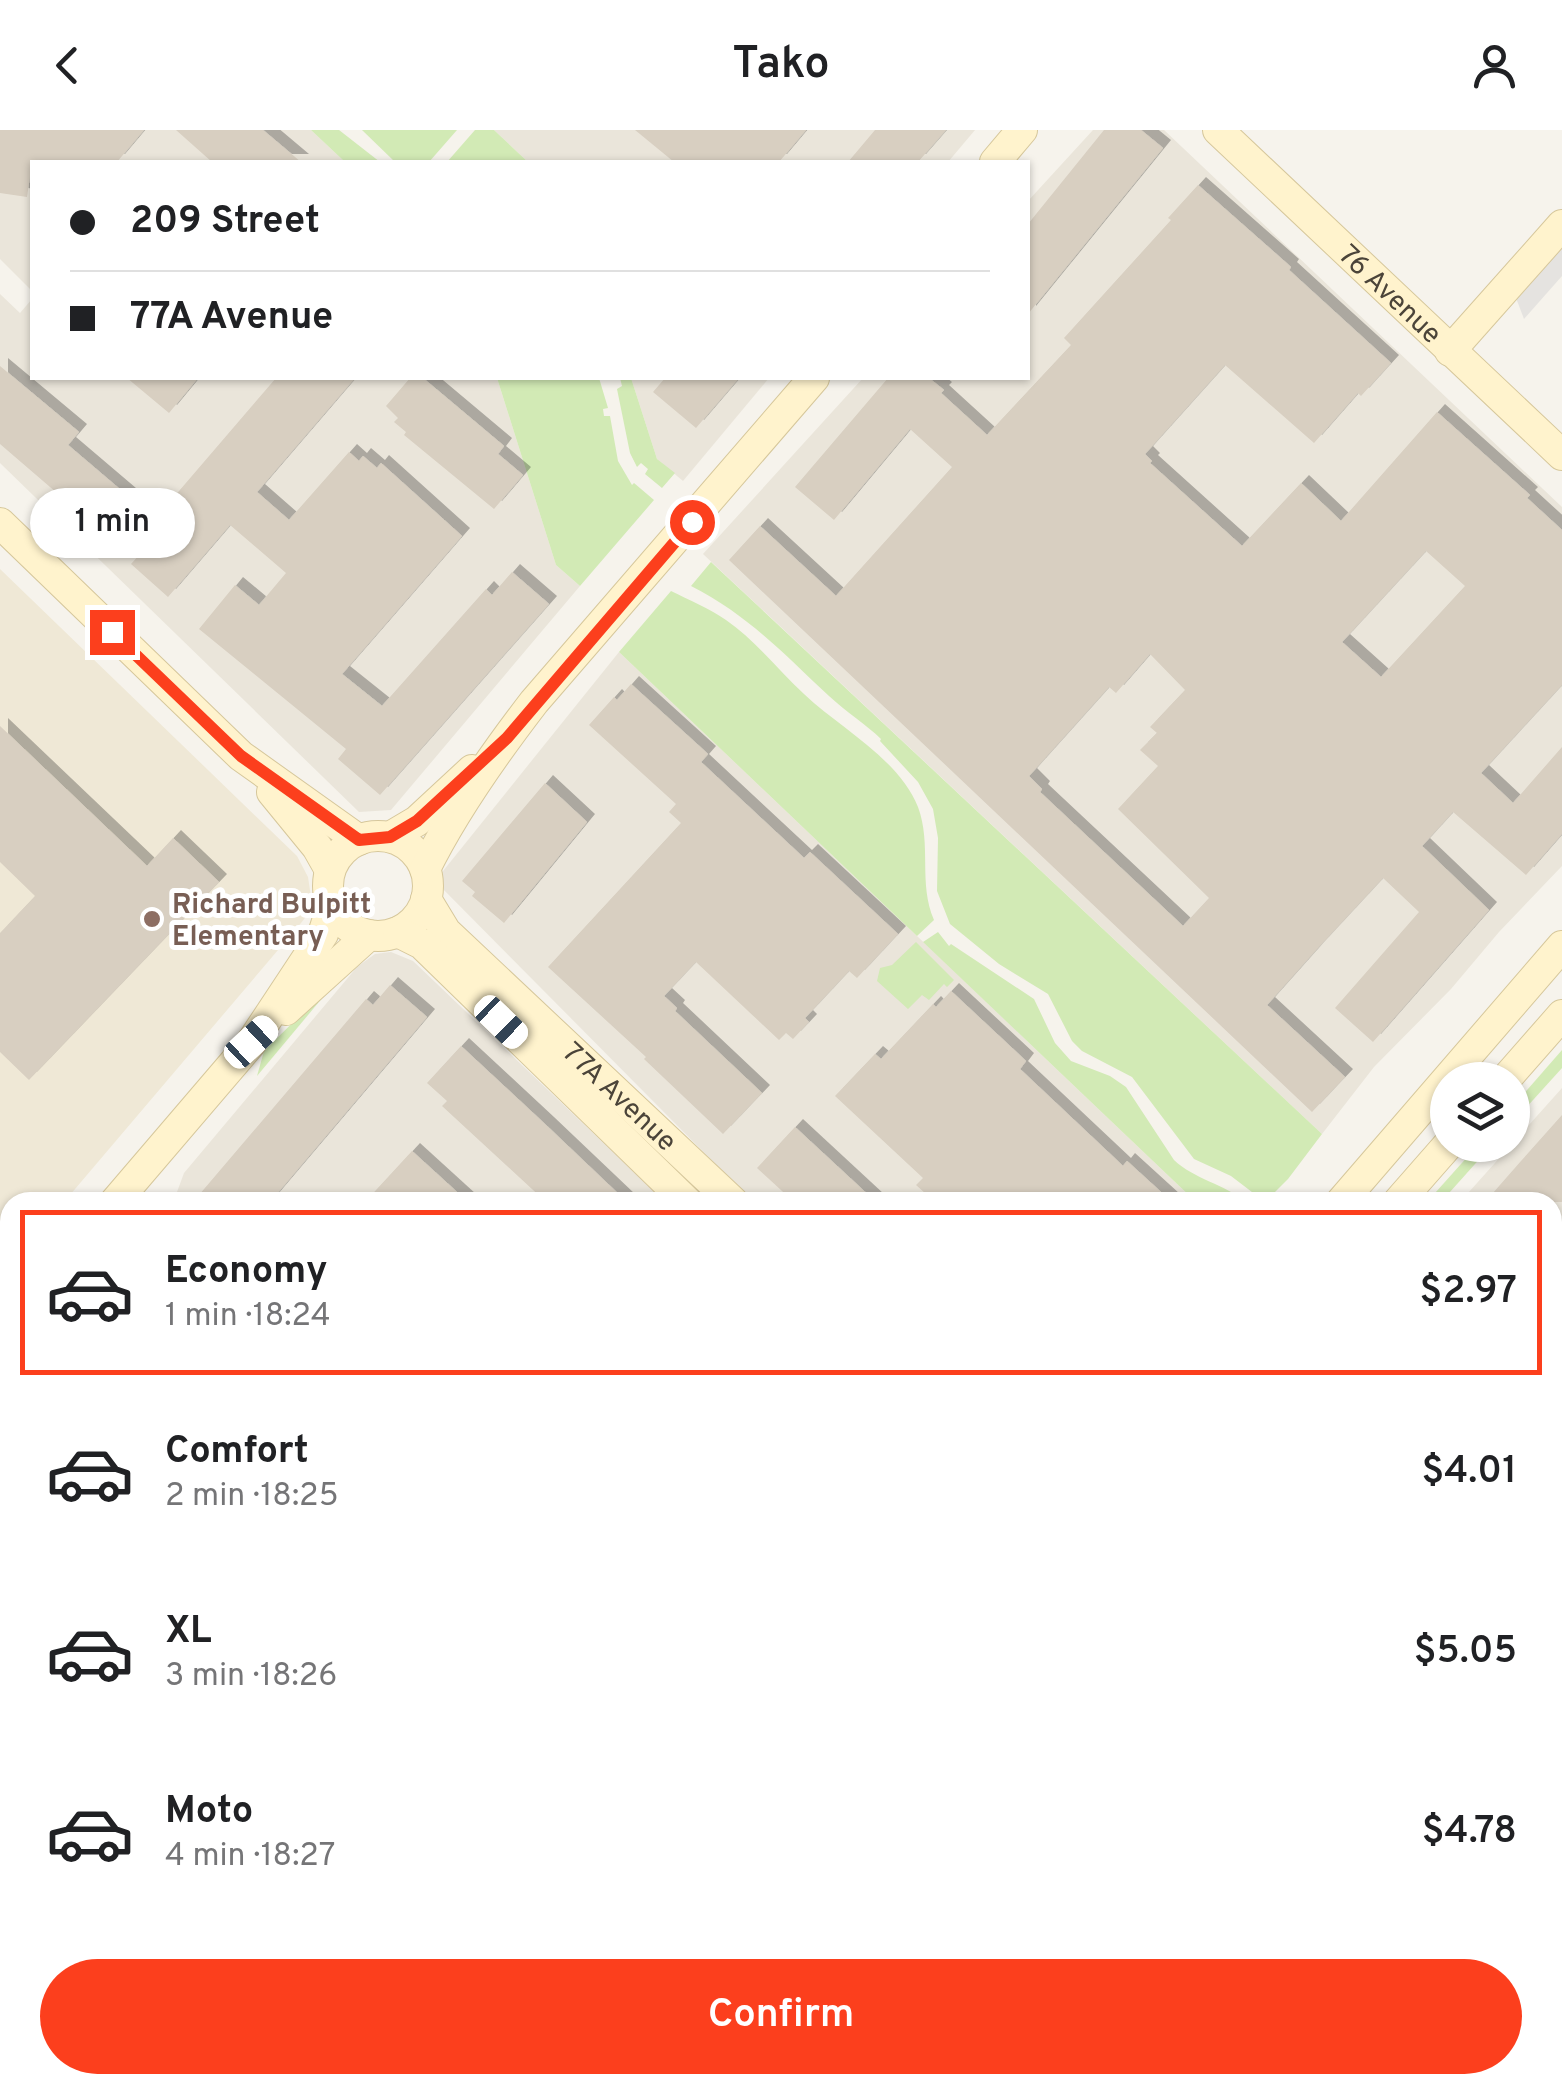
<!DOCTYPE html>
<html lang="en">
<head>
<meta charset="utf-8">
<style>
  body { margin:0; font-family:Overpass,sans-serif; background:#f6f6f6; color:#202124; height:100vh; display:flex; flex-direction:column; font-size:38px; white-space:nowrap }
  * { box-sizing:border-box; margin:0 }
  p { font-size:32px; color:#757577 }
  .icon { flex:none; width:55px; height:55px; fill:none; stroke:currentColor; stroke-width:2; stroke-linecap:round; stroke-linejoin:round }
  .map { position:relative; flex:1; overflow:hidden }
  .side { position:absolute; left:0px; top:1062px; width:1562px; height:902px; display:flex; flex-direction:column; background:#fff; border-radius:30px 30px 0 0; box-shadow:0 2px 8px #0004 }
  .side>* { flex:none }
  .top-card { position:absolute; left:30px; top:30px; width:1000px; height:220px; border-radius:0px; box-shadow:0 2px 8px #0004; display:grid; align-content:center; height:220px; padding:0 40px; background:#fff }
  .tools { position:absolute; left:1430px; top:932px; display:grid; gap:20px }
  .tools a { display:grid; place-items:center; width:100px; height:100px; border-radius:50%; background:#fff; box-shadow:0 2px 8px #0004; font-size:50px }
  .end { position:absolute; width:45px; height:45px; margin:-22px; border:12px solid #fc3f1d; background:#fff; box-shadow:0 0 0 5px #fff }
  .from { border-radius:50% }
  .bubble { position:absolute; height:70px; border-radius:35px; background:#fff; box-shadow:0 2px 8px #0004; font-size:32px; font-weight:600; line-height:70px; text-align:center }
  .car { position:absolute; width:30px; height:60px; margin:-30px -15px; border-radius:12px; box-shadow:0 0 8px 2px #0007; background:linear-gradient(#fff 24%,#345 0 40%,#fff 0 76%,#345 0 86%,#fff 0) }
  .top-card b { display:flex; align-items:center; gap:35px; height:95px; font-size:38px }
  .top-card b+b { border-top:2px solid #e0e0e0 }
  .top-card i { width:25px; height:25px; background:#202124 }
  ul { padding:18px 0 0; list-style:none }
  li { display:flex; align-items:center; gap:30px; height:165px; margin:0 20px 15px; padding:0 20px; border:5px solid transparent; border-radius:0px }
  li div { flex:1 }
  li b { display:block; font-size:38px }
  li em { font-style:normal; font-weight:600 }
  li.on { border-color:#fc3f1d }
  li>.icon { width:90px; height:90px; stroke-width:1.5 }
  .primary-button { display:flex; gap:20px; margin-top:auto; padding:20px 40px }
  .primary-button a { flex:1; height:115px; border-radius:60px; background:#fc3f1d; color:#fff; font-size:40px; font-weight:600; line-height:115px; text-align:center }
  header { display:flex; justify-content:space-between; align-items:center; height:130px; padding:0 40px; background:#fff; font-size:45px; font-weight:600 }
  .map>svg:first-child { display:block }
  .residential { fill:#eae5da }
  .education { fill:#efe8d6 }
  .green { fill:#d2eab5 }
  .parking { fill:#e5e3e0 }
  .building { fill:#d8cfc1; fill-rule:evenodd; filter:url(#shadow) }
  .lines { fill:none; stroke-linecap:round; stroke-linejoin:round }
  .street-casing { stroke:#c2bbae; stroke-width:25 }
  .secondary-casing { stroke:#d6c79b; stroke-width:32 }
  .street { stroke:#fff; stroke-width:22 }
  .secondary { stroke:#fff3cd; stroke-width:30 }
  .route { stroke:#fc3f1d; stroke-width:12 }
  .education-dot { fill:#8d6e63; stroke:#fff; stroke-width:4 }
  .labels { text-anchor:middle; stroke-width:10; stroke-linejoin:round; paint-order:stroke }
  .street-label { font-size:28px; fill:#4b4439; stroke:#fff }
  .education-label { font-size:28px; font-weight:bold; fill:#785e54; stroke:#fff; text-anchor:start }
</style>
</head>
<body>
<header><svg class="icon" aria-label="back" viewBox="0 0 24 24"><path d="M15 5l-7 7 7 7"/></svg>Tako<svg class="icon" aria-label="person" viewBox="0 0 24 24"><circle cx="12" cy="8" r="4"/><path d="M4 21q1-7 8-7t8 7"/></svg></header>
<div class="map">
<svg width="1562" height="1964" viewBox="0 0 1562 1964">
  <defs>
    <filter id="shadow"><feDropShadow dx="8" dy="-8" stdDeviation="0" flood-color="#0004"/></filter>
  </defs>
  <rect width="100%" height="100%" fill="#f6f3ec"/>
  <g class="residential">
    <path d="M0,0h311l34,32h-313v129l-32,-32z"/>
    <path d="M494,0h481l-27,32h-420z"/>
    <path d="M1093,0h71l398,377v359l-63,66 -48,57 -77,78 -52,67 -619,-580 160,-176h165v-177z"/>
    <path d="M0,164l20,19 12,-14v79h465l59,187 24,21 -189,224 -32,2 -359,-349z"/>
    <path d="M631,248h138l-86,103 -26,-22z"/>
    <path d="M619,522l298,284 279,266h-443l-318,-321z"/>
    <path d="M391,822l22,9 252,241h-496l8,-10 7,-19 173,-206 18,-13z"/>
    <path d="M1562,958v411l-10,-8v-289h-92z"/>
    <path d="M10,1258v567l-10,-10v-545z"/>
    <path d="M0,1905l10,9v41h42l4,9h-56z"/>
    <path d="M149,1955h329l-7,9h-313z"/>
  </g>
  <path class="education" d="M0,439l297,287 11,21 3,20 -3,17 -7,9 -237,279h-54v64l-10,11z"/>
  <g class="green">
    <path d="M311,0h28l41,32h-35z"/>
    <path d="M362,0h95l-28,32h-34z"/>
    <path d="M475,0h19l34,32h-81z"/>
    <path d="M497,248h102l9,30 -5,1 1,7h6l8,45 14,24 2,-2 20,17 -74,86 -24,-21z"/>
    <path d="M620,248h11l26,81 18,14 -13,15 -17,-14 3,-5 -7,-6 -4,4 -7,-14 -13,-64 5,-3z"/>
    <path d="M711,432l611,572 -34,45 -23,23 -34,-26 -37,-17 -62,-82 -50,-26 -10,-10 -24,-47 -49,-30 -49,-40 -13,-33 1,-53 -5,-29 -15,-27 -38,-41 1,-2c-14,-14 -35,-27 -52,-43 -46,-43 -81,-81 -138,-110z"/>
    <path d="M671,461c18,9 38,17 55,29 29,20 52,50 78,74 37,35 95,65 114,113 14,38 0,76 16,113l-17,16 -298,-284z"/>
    <path d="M938,802l11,14 2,-2 83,55 21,44 16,18 39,15 16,11 48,73c20,19 50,24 72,42h-50l-273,-260z"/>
    <path d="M916,812l38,38 -7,7 -3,-3 -15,16 -7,-5 -14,14 -31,-28 3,-13 12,-3z"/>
    <path d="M344,842l-87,104 7,-25z"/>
    <path d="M1562,920v18l-49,54v-16z"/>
    <path d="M1478,1015h14l-51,57h-14z"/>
    <path d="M1552,1361l10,8v106l-9,-5z"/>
    <path d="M1553,1487l9,5v63l-9,-9z"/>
    <path d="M836,1955h475l-10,3 1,6h-456z"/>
  </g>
  <g class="parking">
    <path d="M1562,115v31l-38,43 -8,-21z"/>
    <path d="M705,1955h131l10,9h-149z"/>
  </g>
  <g class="building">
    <path d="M0,0h144l-27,32h-85l-5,35 -27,-4z"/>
    <path d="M176,0h87l38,32h-89z"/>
    <path d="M635,0h171l-27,32h-105z"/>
    <path d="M875,0h71l-28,32h-70z"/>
    <path d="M1104,0h37l22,18 -135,166v-90z"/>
    <path d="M1198,55l93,82 -2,3 102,93 -30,33 -3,-3 -44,50 -89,-78 -80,89 7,7 -2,2 92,83 59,-63 40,38 96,-109 93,83 -3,3 35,32v155l-81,88 32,30 49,-56v87l-36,41 -73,-63 -31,34 67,64 -116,132 -38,-34 84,-96 -36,-34 -66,71 -50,56 78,72 -33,35 -583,-552 31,-34 76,70 116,-129 -42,-38 -76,91 -39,-33 93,-109h41l15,12 -3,3 46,42 84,-90 -7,-7 107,-118 -3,-2zM1426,421l39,35 -84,91 -39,-35zM1150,524l35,36 -35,37 7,6 -17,17 18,16 -40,43 91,89 -26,28 -143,-134 2,-3 -13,-13 80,-89 7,6z"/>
    <path d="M0,236l79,66 -11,13 87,74 121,-141h79l-98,114 32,28 60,-68 10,9 4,-5 14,12 4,-5 81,73 -120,138 40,32 104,-117 6,6 20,-23 37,32 -169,191 -42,-36 8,-10 -147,-120 36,-44 24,20 27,-32 -56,-48 -62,72 -37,-33 19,-21 -36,-30 -14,17 -100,-86z"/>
    <path d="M127,248h71l-29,35z"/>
    <path d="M410,248h13l81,68 -6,8 25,21 -29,34 -90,-74 2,-3 -12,-10 4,-4 -12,-12z"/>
    <path d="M665,248h74l-43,50 -43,-36z"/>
    <path d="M631,554l77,70 -7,8 103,96 6,-6 88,82 -41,44 -8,-7 -44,47 4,4 -16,17 -7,-6 -7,7 -83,-78 -32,34 13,12 -2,3 87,82 -39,41 -79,-75 2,-2 -98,-90 133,-144 -12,-11 7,-8 -87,-79 25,-28 3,3z"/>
    <path d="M0,596l147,140 26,-28 46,44 -190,198 -29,-28v-119l35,-37 -35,-34z"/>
    <path d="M545,653l42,39 -83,101 -32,-27 3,-4 -13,-11z"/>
    <path d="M390,855l37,32 -157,185h-77l173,-203 7,6z"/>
    <path d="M951,861l75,70 -6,8 103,97 4,-5 45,41h-237l-19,-17 7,-7 -88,-82 40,-42 6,5 52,-55 3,3z"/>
    <path d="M461,916l85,79 81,77h-81l-104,-96 5,-5 -20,-18z"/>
    <path d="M1562,985v87h-77l36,-41z"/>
    <path d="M795,997l81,75h-82l-37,-34z"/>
    <path d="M412,1021l56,51h-103z"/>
  </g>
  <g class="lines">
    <defs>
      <path id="street" d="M1362,1955l1,9"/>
      <g id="secondary">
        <path id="s1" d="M1218,0l344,325"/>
        <path d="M995,32l27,-32"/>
        <path d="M1450,221l112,-126"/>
        <path d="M0,393l241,233 118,84"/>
        <path d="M272,662l45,55 13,23"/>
        <circle cx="378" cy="756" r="50"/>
        <path d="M390,707l27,-16 55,-51"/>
        <path d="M425,739c29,-59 69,-115 109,-167l280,-324"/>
        <path id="s2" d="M426,769l20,33 287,270"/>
        <path d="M398,802l24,12 265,258"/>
        <path d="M286,880l83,-75"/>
        <path d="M1505,950l57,-65"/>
        <path d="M115,1072l136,-159 72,-109 9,-28"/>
        <path d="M1341,1072l221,-256"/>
        <path d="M1398,1072l50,-57"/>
        <path d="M0,1209l10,-12"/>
        <path d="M0,1857l10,9"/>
        <path d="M102,1955l10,9"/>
        <path d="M538,1964l8,-9"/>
        <path d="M604,1964l8,-9"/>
      </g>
    </defs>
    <use href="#street" class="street-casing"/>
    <use href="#secondary" class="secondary-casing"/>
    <use href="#street" class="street"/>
    <use href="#secondary" class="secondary"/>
  </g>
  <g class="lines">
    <path class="route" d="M112,502l129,124 118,84 31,-3 27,-16 90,-83 185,-216"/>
  </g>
  <circle class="education-dot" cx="152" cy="789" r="10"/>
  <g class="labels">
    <g class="street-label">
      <text dy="10" stroke="none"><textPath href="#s1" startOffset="238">76 Avenue</textPath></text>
      <text dy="10" stroke="none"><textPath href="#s2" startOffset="278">77A Avenue</textPath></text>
    </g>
    <g class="education-label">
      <text x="172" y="783">Richard Bulpitt<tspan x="172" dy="32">Elementary</tspan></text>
    </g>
  </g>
</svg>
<div class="tools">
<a><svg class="icon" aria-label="layers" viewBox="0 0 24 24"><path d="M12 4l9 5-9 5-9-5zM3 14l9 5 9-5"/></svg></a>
</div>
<i class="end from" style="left:692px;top:392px"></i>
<i class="end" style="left:112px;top:502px"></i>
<div class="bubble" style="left:30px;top:358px;width:165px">1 min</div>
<i class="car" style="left:501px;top:892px;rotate:134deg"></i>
<i class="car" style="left:251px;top:912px;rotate:47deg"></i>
<div class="top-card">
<b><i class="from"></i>209 Street</b>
<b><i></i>77A Avenue</b>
</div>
<section class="side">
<ul>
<li class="on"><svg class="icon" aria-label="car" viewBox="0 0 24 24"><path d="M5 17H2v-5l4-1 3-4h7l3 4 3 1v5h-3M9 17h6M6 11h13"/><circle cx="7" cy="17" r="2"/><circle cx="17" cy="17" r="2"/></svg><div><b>Economy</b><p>1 min · 18:24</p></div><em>$2.97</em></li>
<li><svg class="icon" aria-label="car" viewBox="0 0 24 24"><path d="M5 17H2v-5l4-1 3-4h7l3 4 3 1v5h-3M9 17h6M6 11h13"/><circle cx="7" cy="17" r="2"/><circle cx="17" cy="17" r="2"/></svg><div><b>Comfort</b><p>2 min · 18:25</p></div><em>$4.01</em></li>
<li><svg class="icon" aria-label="car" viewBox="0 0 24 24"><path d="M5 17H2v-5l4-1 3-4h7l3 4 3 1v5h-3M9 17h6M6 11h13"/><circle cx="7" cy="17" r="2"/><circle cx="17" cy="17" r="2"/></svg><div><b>XL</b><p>3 min · 18:26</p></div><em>$5.05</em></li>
<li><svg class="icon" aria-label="car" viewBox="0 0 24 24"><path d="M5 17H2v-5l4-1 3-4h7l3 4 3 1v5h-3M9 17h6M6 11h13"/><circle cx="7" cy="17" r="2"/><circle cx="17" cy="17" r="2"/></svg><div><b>Moto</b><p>4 min · 18:27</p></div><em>$4.78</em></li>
</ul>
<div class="primary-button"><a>Confirm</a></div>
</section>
</div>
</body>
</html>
